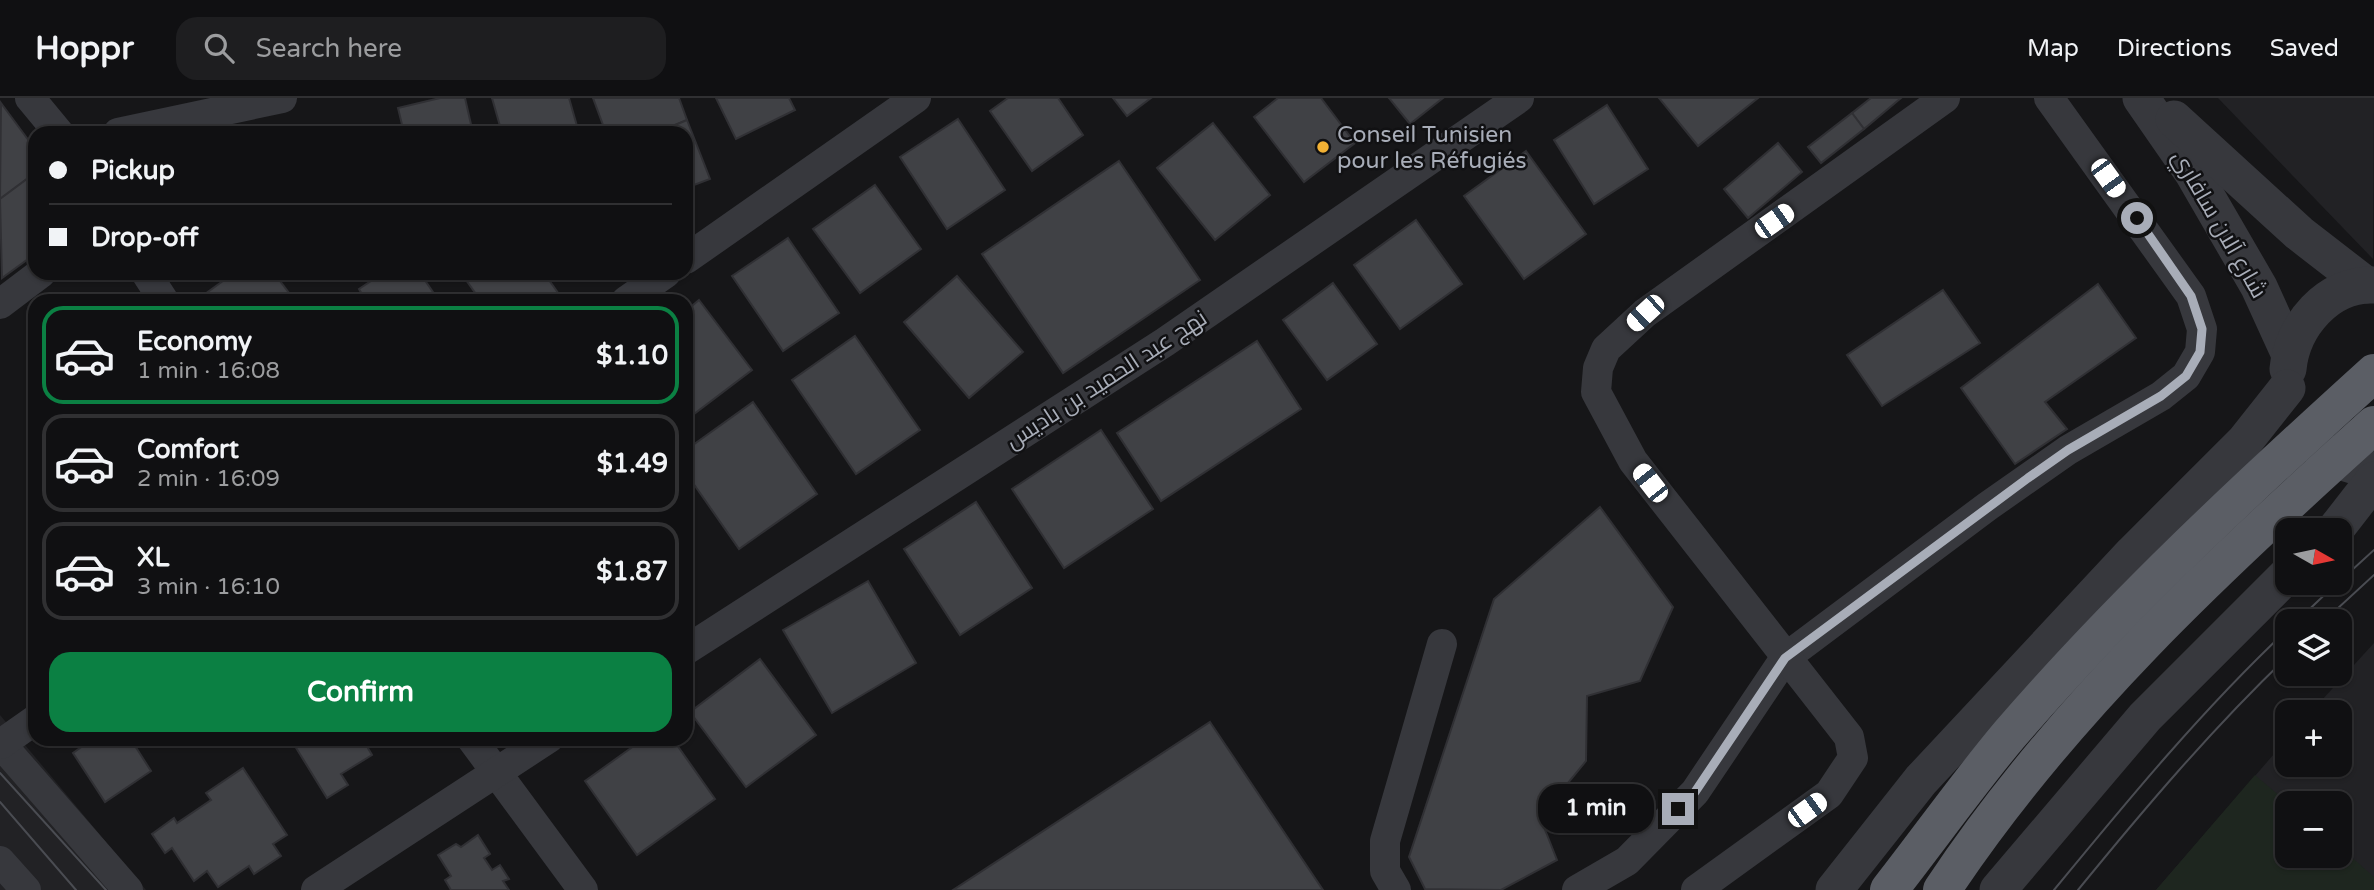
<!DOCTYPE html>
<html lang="en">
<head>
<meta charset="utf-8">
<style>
  body { margin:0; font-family:"Varela Round",Cairo,sans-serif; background:#1e1e20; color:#f1f3f6; height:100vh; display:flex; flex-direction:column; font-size:26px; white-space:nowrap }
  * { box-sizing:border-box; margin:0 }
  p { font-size:23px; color:#9c9d9f }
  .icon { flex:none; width:38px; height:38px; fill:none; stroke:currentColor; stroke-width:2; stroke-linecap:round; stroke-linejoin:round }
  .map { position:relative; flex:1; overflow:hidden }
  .panel { position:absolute; left:28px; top:196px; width:665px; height:452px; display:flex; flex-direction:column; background:#101012; border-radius:21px; box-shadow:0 2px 5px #0004,0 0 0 2px #303032 }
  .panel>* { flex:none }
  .hud { position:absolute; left:28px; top:28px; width:665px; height:154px; border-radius:21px; box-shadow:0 2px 5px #0004,0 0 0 2px #303032; display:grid; align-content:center; height:154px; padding:0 21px; background:#101012 }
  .needle { width:46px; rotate:99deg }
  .buttons { position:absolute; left:2275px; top:420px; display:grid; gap:14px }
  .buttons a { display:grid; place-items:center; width:77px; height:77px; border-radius:14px; background:#101012; box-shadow:0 2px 5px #0004,0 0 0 2px #303032; font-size:35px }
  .end { position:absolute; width:32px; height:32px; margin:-16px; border:9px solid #a8adb8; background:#111; box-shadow:0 0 0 4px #111 }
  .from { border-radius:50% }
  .bubble { position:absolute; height:49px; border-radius:21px; background:#101012; box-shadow:0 2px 5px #0004,0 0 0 2px #303032; font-size:23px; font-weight:800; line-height:49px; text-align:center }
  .car { position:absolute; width:21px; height:42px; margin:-21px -10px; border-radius:9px; box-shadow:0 0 5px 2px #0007; background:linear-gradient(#fff 24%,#345 0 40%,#fff 0 76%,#345 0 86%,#fff 0) }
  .hud b { display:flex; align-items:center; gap:24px; height:66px; font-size:26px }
  .hud b+b { border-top:2px solid #303032 }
  .hud i { width:18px; height:18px; background:#f1f3f6 }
  ul { padding:12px 0 0; list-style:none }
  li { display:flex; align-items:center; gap:21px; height:98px; margin:0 14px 10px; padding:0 7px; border:4px solid #303032; border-radius:21px }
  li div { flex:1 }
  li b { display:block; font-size:26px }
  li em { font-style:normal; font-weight:800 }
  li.selected { border-color:#0b8043 }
  li>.icon { width:63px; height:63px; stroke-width:1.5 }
  .primary-button { display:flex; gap:14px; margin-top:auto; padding:14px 21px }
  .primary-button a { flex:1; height:80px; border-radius:21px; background:#0b8043; color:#fff; font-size:28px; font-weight:800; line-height:80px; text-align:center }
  header { display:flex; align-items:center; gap:42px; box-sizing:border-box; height:98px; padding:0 35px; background:#101012; border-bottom:2px solid #303032 }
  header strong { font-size:33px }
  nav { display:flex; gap:38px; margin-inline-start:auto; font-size:24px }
  .search { width:490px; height:63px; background:#1e1e20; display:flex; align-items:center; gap:18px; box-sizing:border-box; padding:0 24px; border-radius:21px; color:#9c9d9f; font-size:26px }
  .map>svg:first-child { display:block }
  .built { fill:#222225; fill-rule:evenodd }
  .green { fill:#1e261f }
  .building { fill:#404145; stroke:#303034; stroke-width:2 }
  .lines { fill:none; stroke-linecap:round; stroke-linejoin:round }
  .minor { stroke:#37383d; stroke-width:30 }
  .tertiary { stroke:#37383d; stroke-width:37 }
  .tram { stroke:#4a4c52; stroke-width:2 }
  .trunk-bridge { stroke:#5b5e65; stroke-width:38 }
  .route { stroke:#a8adb8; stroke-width:9 }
  .poi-dot { fill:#f2b134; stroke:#111113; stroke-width:2.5 }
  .labels { text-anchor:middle; stroke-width:5; stroke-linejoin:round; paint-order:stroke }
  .poi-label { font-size:23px; fill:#a8adb8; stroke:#111113; text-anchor:start }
  .street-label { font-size:23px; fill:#a8adb8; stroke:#111113 }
</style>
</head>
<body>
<header>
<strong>Hoppr</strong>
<div class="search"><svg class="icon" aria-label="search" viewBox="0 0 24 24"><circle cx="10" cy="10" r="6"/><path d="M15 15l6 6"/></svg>Search here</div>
<nav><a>Map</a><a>Directions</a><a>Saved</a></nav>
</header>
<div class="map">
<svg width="2374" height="792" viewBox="0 0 2374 792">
  <rect width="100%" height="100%" fill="#161618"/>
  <g class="built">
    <path d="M2218,0h156l-1,161z"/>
    <path d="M2374,545v247h-218l131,-151v26h53v-53h-29zM2287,705h53v53h-53z"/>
    <path d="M0,617l146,175h-146z"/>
  </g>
  <path class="green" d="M2255,677l33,28 -1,53h53v-9l34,30v13h-218z"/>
  <g class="building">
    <path d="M440,0h25l8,35h-69l-6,-25z"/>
    <path d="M492,0h77l10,35h-77z"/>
    <path d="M593,0h86l8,22 -31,13h-50z"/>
    <path d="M716,0h73l6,12 -59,29z"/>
    <path d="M1008,0h50l25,37 -51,36 -42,-60z"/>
    <path d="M1113,0h38l-24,18z"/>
    <path d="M1278,0h43l34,45 -51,39 -50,-65z"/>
    <path d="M1389,0h54l-33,26z"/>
    <path d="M1659,0h99l-60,48z"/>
    <path d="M1871,0h30l-37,31 -12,-16z"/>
    <path d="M1,5l34,46v24l-35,26z"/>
    <path d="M1607,7l41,64 -54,35 -40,-64z"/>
    <path d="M1852,15l12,16 -43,34 -13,-16z"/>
    <path d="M958,21l47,71 -58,39 -47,-72z"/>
    <path d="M687,22l23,59 -24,9v-55h-30z"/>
    <path d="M1213,25l57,72 -55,45 -58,-72z"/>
    <path d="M1778,45l24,29 -54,46 -24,-29z"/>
    <path d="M1526,53l60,83 -62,45 -60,-83z"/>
    <path d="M1119,63l81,119 -137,93 -81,-119z"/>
    <path d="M35,75v81l-33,24 -2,-79z"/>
    <path d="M875,87l46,64 -61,44 -47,-64z"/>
    <path d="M1416,122l46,64 -62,45 -46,-64z"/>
    <path d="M788,140l51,75 -56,38 -51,-75z"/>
    <path d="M234,175h40l21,28h-85l-5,-7z"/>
    <path d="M383,175h37l19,28h-73l-7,-12z"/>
    <path d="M461,175h83l17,24 -5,4h-75z"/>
    <path d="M957,178l66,76 -54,46 -65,-76z"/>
    <path d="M1333,185l44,61 -50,36 -44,-60z"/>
    <path d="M2098,186l38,54 -91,64 22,27 -52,35 -54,-76z"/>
    <path d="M1943,192l37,53 -98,63 -35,-51z"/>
    <path d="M699,202l53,70 -62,47 -4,-5v-101z"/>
    <path d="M855,238l65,94 -64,44 -64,-94z"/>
    <path d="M1257,243l44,68 -140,92 -44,-68z"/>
    <path d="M753,304l64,92 -78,55 -53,-76v-23z"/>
    <path d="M1101,332l52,79 -89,59 -52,-79z"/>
    <path d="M976,404l56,86 -72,47 -56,-86z"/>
    <path d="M1600,409l73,100 -33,74 -53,15 -1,65 -46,56 17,43 -56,30 -76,-1 -16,-32 85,-258z"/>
    <path d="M868,483l48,82 -84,50 -49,-83z"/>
    <path d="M760,561l56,76 -70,52 -56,-75z"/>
    <path d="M1210,624l113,168h-370z"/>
    <path d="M94,640h36l21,33 -46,31 -32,-49z"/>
    <path d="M290,640h72l10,17 -31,19 7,11 -21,13z"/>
    <path d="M645,640h27l43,61 -78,56 -52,-74z"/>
    <path d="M243,670l44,67 -14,9 8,12 -27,18 -5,-8 -31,21 -11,-16 -13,10 -22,-33 -7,5 -13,-19 22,-16 3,5 34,-23 -5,-7z"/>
    <path d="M478,737l12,19 -6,4 8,12 8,-5 9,14 -6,2 6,9h-58l-6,-10 6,-4 -13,-21 18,-11 5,3z"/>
  </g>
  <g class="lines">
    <g class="minor">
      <path d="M30,0l29,35"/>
      <path d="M118,35l164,-35"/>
      <path d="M686,161l230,-161"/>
      <path d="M146,175l18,28"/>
      <path d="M626,203l40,-28"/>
      <path d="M0,206l41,-31"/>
      <path d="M686,552l479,-308 354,-244"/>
      <path d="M471,640l112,152"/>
      <path d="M0,645l128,147"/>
      <path d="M1,646l34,-24"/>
      <path d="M0,763l26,29"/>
      <path d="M316,792l233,-152"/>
      <path d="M1396,792l-11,-19v-30l57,-197"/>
      <path d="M1577,792l50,-29 68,-69 90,-134 203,-152 80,-56 93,-54 25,-20 14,-24 2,-23 -11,-33 -142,-198"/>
      <path d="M1696,792l133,-96 24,-36 -4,-21 -216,-276 -37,-69 2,-24 8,-19 39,-36 300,-215"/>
    </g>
    <g class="tertiary">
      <path d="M2141,0l52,75 66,114 31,68"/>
      <path d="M2174,21l125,114 67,52"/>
      <path d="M2288,271c4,-43 40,-86 86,-84"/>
      <path d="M2314,345c16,17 37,23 60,27"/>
      <path d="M2335,432l39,-50"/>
      <path d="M1834,792l87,-110 212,-227 112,-112 42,-53"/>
      <path d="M1998,792l147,-173 142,-142"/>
    </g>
    <g class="tram">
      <path d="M2340,483l34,-31"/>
      <path d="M2297,523l40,-38"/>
      <path d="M2324,523l50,-46"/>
      <path d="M0,675l106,117"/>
      <path d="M0,704l76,88"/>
      <path d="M2054,792c74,-90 148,-180 233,-260"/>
      <path d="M2078,792c66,-81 133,-160 209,-233"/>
    </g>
    <g class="trunk-bridge">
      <path d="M1889,792c40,-51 78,-105 120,-155 112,-130 238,-247 365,-362"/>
      <path d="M1942,792c117,-177 275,-324 432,-465"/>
    </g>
  </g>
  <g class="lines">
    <path class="route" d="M1678,711l17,-17 90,-134 243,-180 40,-28 93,-54 25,-20 14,-24 2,-23 -11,-33 -54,-78"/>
  </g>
  <circle class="poi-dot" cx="1323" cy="49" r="7"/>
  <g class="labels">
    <g class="poi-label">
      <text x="1337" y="44">Conseil Tunisien<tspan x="1337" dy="26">pour les Réfugiés</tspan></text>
    </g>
    <g class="street-label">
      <text transform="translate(2220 126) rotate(60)" y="8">شارع آلان سافاري</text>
      <text transform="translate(1106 281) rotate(-33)" y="8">نهج عبد الحميد بن باديس</text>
    </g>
  </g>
</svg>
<div class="buttons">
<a><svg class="needle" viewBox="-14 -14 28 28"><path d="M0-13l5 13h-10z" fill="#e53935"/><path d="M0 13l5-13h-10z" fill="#9c9d9f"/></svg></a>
<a><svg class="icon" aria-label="layers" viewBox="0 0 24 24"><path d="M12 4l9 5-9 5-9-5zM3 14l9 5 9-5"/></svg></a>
<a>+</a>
<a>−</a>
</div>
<i class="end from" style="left:2137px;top:120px"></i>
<i class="end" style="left:1678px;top:711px"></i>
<div class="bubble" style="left:1538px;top:686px;width:116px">1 min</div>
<i class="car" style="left:2108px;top:80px;rotate:144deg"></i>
<i class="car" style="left:1774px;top:123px;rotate:55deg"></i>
<i class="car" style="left:1645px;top:215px;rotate:227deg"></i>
<i class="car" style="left:1650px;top:385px;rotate:322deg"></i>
<i class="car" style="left:1807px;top:712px;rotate:54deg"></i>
<div class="hud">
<b><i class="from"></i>Pickup</b>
<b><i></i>Drop-off</b>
</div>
<section class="panel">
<ul>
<li class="selected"><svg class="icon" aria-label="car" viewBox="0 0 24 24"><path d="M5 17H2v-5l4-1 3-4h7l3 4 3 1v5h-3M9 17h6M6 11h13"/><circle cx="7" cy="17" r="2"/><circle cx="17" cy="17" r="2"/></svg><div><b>Economy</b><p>1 min · 16:08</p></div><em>$1.10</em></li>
<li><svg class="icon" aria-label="car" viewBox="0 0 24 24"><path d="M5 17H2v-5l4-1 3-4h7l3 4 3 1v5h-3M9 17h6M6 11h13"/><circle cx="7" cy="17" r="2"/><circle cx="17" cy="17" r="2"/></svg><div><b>Comfort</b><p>2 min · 16:09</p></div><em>$1.49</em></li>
<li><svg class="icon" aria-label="car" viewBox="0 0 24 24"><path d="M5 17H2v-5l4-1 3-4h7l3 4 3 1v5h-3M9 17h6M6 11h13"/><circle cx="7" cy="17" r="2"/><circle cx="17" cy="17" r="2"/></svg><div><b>XL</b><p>3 min · 16:10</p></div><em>$1.87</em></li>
</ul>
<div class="primary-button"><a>Confirm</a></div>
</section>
</div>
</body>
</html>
